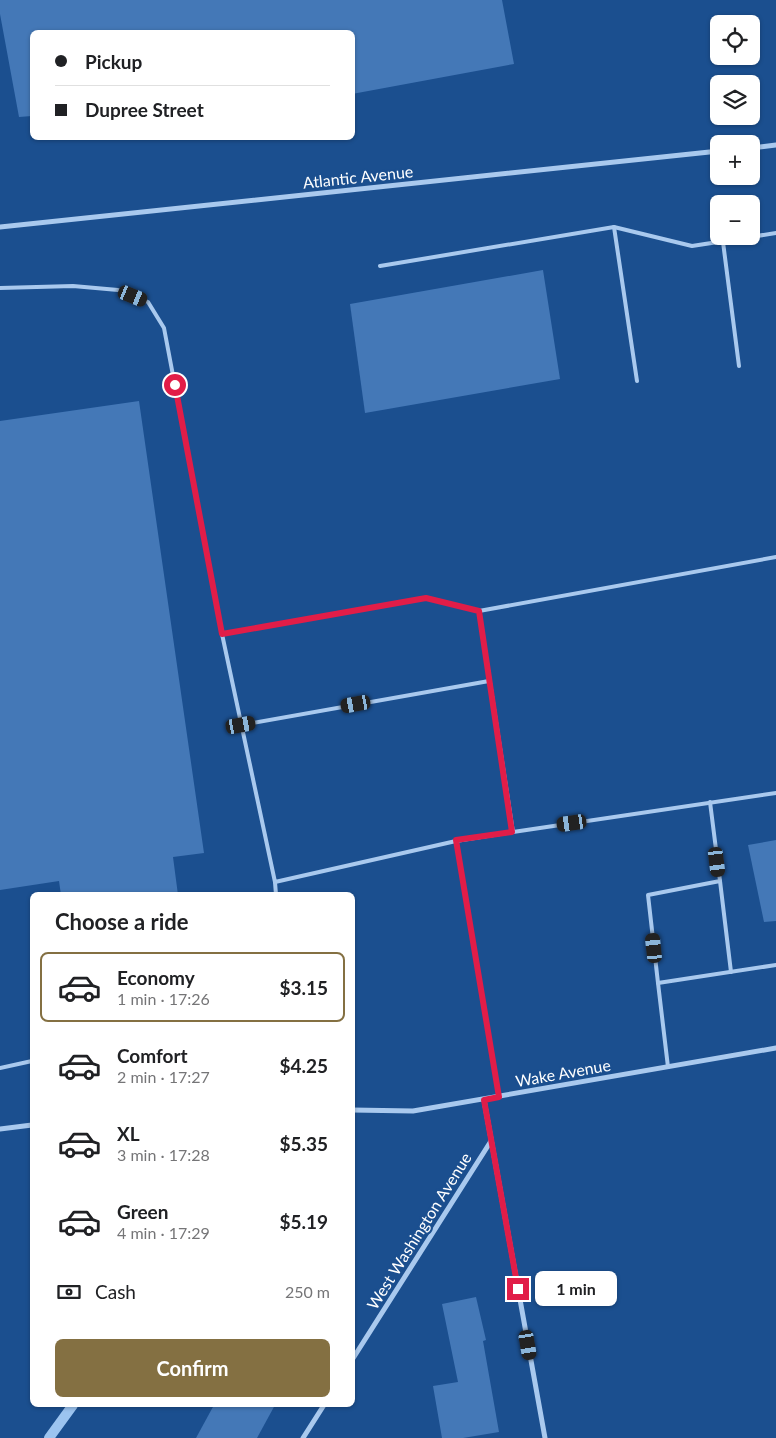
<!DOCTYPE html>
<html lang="en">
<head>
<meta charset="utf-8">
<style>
  body { margin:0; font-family:Lato,sans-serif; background:#f2f2f2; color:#202124; height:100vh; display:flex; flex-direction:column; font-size:19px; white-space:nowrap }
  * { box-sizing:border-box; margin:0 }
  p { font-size:16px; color:#757577 }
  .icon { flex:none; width:28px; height:28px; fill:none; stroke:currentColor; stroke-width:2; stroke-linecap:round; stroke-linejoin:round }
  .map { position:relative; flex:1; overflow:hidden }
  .sheet { position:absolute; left:30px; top:892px; width:325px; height:515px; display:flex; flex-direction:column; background:#fff; border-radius:8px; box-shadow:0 1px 4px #0004 }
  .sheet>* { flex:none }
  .top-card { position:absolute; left:30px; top:30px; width:325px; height:110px; border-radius:8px; box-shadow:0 1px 4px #0004; display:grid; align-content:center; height:110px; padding:0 25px; background:#fff }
  .fabs { position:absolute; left:710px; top:15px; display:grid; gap:10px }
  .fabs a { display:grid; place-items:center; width:50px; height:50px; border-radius:8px; background:#fff; box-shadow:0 1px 4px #0004; font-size:25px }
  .end { position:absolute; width:22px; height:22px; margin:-11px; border:6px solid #e11d48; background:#fff; box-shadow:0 0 0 2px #fff }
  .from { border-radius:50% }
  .bubble { position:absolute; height:35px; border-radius:8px; background:#fff; box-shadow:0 1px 4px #0004; font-size:16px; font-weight:700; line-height:35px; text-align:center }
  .car { position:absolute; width:15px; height:30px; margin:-15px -8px; border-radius:6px; box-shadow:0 0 4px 1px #0007; background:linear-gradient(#222 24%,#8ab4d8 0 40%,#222 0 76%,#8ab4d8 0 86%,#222 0) }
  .top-card b { display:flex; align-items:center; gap:18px; height:48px; font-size:19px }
  .top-card b+b { border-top:1px solid #e0e0e0 }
  .top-card i { width:12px; height:12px; background:#202124 }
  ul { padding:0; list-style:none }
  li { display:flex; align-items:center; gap:15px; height:70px; margin:0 10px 8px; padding:0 15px; border:2px solid transparent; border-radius:8px }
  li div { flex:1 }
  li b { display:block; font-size:19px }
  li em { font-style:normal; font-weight:700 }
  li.on { border-color:#847042 }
  li>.icon { width:45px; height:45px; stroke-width:1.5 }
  h2 { padding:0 25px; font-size:22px; line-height:60px }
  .pay { display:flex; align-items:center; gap:12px; height:55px; padding:0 25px; font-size:19px }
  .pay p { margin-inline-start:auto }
  .action { display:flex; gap:10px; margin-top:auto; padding:10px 25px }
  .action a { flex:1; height:58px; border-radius:8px; background:#847042; color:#fff; font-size:20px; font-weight:700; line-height:58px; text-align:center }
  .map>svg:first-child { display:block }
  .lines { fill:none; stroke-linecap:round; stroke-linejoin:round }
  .stream { stroke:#9cc4f0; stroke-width:10 }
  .building { fill:#4478b7 }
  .lane { stroke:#a9c9ee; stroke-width:4 }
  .street { stroke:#a9c9ee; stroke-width:5 }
  .route { stroke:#e11d48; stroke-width:6 }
  .labels { text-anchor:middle; stroke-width:4.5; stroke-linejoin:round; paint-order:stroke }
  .street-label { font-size:16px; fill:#fff; stroke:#1b4f8f }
</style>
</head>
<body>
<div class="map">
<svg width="776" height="1438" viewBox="0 0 776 1438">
  <rect width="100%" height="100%" fill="#1b4f8f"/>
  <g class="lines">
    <path class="stream" d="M49,1438l24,-33"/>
  </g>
  <g class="building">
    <path d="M0,0h502l12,64 -162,30v-62h-320v84l-13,1 -19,-103z"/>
    <path d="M543,270l17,109 -195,34 -15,-109z"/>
    <path d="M139,401l65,452 -31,4 5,38h-117l-2,-14 -59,9v-469z"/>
    <path d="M776,840v81l-12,1 -16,-77z"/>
    <path d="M476,1297l10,43 -3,1 16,91 -36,6h-21l-9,-52 25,-4 -16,-78z"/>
    <path d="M214,1405h61l-18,33h-61z"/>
  </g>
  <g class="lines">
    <g class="lane">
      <path d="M614,227l23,154"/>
      <path d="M723,242l16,124"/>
      <path d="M380,266l234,-39 78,19 84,-13"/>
      <path d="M0,288l73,-2 45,4 30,12 16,26 58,306"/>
      <path d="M776,557l-297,54 34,221 263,-39"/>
      <path d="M241,725l248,-44"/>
      <path d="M456,841l-181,41 -53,-248 204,-36 53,13"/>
      <path d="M720,881l11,91"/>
      <path d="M275,882l1,13"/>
      <path d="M658,983l-10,-88 72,-14 -10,-79"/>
      <path d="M668,1067l-10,-84 118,-18"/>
      <path d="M0,1068l32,-7"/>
      <path d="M499,1097l-43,-256 57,-9"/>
    </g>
    <g class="street">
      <path d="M751,148l25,-3"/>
      <path d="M0,227l719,-76"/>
      <path d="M484,1100l61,338"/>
      <path d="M352,1110l61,1 363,-63"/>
      <path d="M0,1129l32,-4"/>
      <path d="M352,1360l139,-219"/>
      <path d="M303,1438l21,-33"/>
    </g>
  </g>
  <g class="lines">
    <path class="route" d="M175,385l47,249 204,-36 53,13 33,221 -56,8 43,257 -15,3 34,189"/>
  </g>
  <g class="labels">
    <g class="street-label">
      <text transform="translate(358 177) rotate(-6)" y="6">Atlantic Avenue</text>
      <text transform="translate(563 1073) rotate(-10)" y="6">Wake Avenue</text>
      <text transform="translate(419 1231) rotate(-58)" y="6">West Washington Avenue</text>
    </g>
  </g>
</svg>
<div class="fabs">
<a><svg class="icon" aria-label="locate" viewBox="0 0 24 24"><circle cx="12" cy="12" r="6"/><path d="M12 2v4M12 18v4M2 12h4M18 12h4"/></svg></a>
<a><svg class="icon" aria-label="layers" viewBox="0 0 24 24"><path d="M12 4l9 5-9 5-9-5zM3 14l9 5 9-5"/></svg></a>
<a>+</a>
<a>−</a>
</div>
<i class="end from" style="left:175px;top:385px"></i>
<i class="end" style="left:518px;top:1289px"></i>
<div class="bubble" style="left:535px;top:1271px;width:82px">1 min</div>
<i class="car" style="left:133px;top:296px;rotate:112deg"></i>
<i class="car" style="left:356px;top:704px;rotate:260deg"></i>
<i class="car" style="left:241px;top:725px;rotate:80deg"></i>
<i class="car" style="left:572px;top:823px;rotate:262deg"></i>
<i class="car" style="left:717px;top:862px;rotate:173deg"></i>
<i class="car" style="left:654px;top:948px;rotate:354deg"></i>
<i class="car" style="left:528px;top:1345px;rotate:170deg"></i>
<div class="top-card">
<b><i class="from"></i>Pickup</b>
<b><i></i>Dupree Street</b>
</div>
<section class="sheet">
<h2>Choose a ride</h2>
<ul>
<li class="on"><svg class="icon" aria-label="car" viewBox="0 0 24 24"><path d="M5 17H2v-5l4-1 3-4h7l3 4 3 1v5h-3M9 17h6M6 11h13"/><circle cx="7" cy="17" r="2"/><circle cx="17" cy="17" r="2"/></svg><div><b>Economy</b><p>1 min · 17:26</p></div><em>$3.15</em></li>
<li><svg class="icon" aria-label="car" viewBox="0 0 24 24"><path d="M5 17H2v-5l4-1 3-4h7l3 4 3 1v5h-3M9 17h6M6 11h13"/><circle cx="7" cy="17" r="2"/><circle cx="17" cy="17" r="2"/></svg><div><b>Comfort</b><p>2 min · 17:27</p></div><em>$4.25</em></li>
<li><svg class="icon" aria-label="car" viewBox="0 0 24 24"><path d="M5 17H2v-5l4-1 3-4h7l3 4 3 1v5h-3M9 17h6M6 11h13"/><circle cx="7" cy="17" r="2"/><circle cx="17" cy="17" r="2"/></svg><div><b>XL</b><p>3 min · 17:28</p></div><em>$5.35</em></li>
<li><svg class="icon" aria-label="car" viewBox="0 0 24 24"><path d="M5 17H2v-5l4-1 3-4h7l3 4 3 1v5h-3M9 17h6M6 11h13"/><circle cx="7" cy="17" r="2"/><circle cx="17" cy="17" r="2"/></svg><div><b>Green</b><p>4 min · 17:29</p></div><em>$5.19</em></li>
</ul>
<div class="pay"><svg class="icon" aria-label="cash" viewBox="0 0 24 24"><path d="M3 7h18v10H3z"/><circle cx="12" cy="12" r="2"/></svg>Cash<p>250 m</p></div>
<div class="action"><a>Confirm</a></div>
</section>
</div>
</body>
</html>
